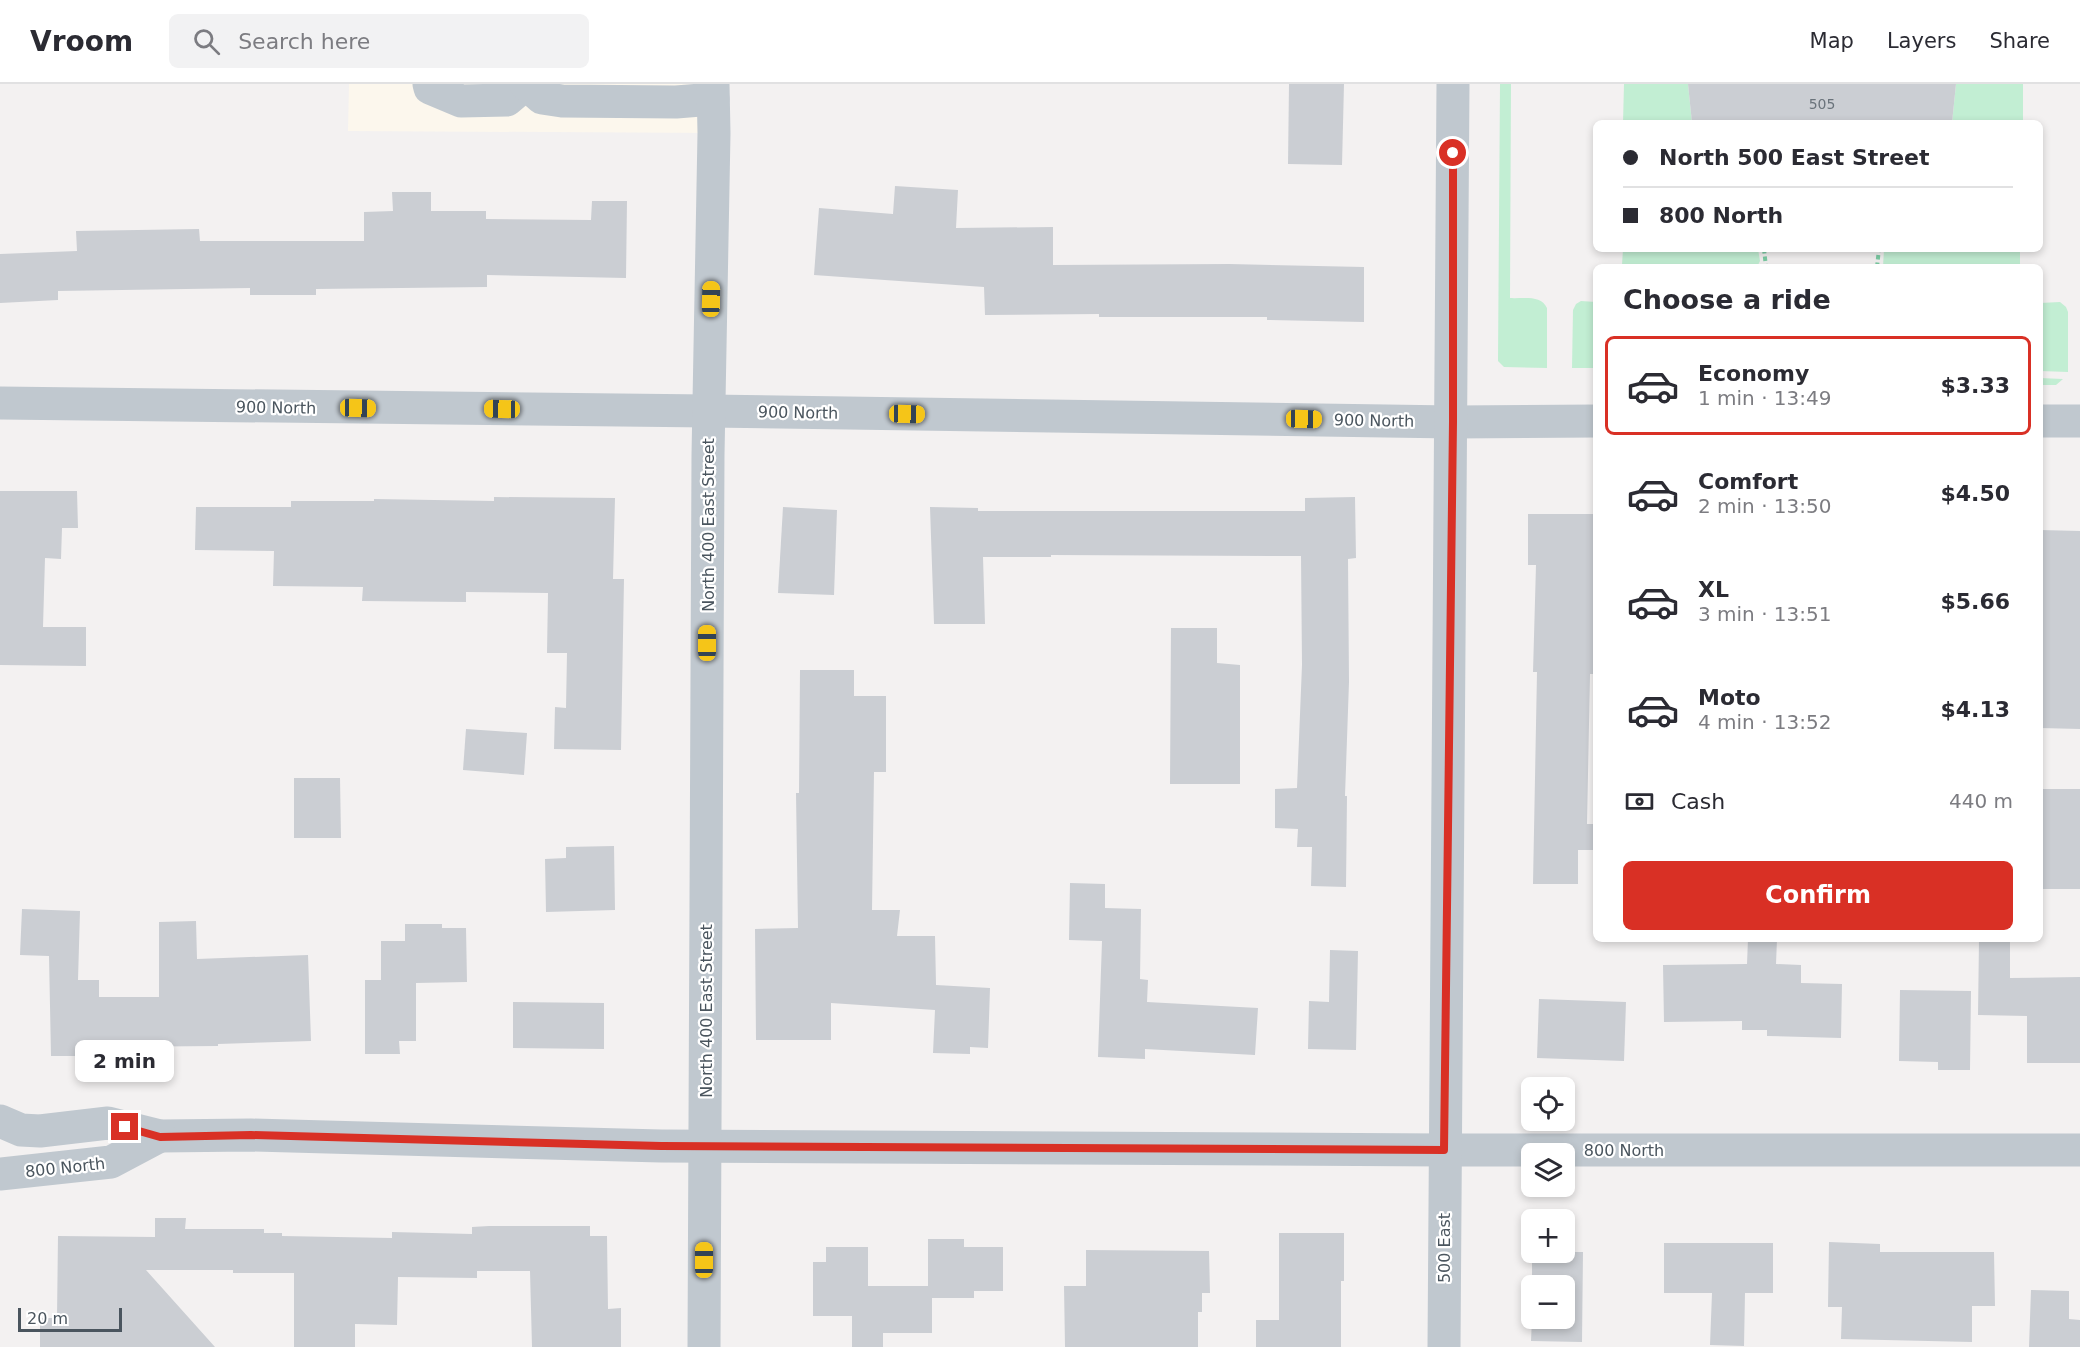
<!DOCTYPE html>
<html lang="en">
<head>
<meta charset="utf-8">
<style>
  body { margin:0; font-family:"DejaVu Sans",sans-serif; background:#f2f2f3; color:#2b2b33; height:100vh; display:flex; flex-direction:column; font-size:22px; white-space:nowrap }
  * { box-sizing:border-box; margin:0 }
  p { font-size:20px; color:#7c7c81 }
  .icon { flex:none; width:33px; height:33px; fill:none; stroke:currentColor; stroke-width:2; stroke-linecap:round; stroke-linejoin:round }
  .map { position:relative; flex:1; overflow:hidden }
  .panel { position:absolute; left:1593px; top:180px; width:450px; height:678px; display:flex; flex-direction:column; background:#fff; border-radius:9px; box-shadow:0 3px 9px #0003 }
  .panel>* { flex:none }
  .guide { position:absolute; left:1593px; top:36px; width:450px; height:132px; border-radius:9px; box-shadow:0 3px 9px #0003; display:grid; align-content:center; height:132px; padding:0 30px; background:#fff }
  .fabs { position:absolute; left:1521px; top:993px; display:grid; gap:12px }
  .fabs a { display:grid; place-items:center; width:54px; height:54px; border-radius:9px; background:#fff; box-shadow:0 3px 9px #0003; font-size:30px }
  .scale { position:absolute; left:18px; bottom:15px; width:104px; box-sizing:border-box; padding-left:6px; border:3px solid #4a555e; border-top:0; font-size:16px; line-height:21px; white-space:nowrap; color:#4a555e; -webkit-text-stroke:4px #fff; paint-order:stroke }
  .end { position:absolute; width:27px; height:27px; margin:-14px; border:8px solid #d93025; background:#fff; box-shadow:0 0 0 3px #fff }
  .from { border-radius:50% }
  .bubble { position:absolute; height:42px; border-radius:9px; background:#fff; box-shadow:0 3px 9px #0003; font-size:20px; font-weight:700; line-height:42px; text-align:center }
  .car { position:absolute; width:18px; height:36px; margin:-18px -9px; border-radius:8px; box-shadow:0 0 4px 2px #0007; background:linear-gradient(#f5c518 24%,#345 0 40%,#f5c518 0 76%,#345 0 86%,#f5c518 0) }
  .guide b { display:flex; align-items:center; gap:21px; height:57px; font-size:22px }
  .guide b+b { border-top:2px solid #e1e1e2 }
  .guide i { width:15px; height:15px; background:#2b2b33 }
  ul { padding:0; list-style:none }
  li { display:flex; align-items:center; gap:18px; height:99px; margin:0 12px 9px; padding:0 18px; border:3px solid transparent; border-radius:9px }
  li div { flex:1 }
  li b { display:block; font-size:22px }
  li em { font-style:normal; font-weight:700 }
  li.on { border-color:#d93025 }
  li>.icon { width:54px; height:54px; stroke-width:1.5 }
  h2 { padding:0 30px; font-size:27px; line-height:72px }
  .pay { display:flex; align-items:center; gap:15px; height:66px; padding:0 30px; font-size:22px }
  .pay p { margin-inline-start:auto }
  .primary-button { display:flex; gap:12px; margin-top:auto; padding:12px 30px }
  .primary-button a { flex:1; height:69px; border-radius:9px; background:#d93025; color:#fff; font-size:24px; font-weight:700; line-height:69px; text-align:center }
  header { display:flex; align-items:center; gap:36px; box-sizing:border-box; height:84px; padding:0 30px; background:#fff; border-bottom:2px solid #e1e1e2 }
  header strong { font-size:28px }
  nav { display:flex; gap:33px; margin-inline-start:auto; font-size:21px }
  .search { width:420px; height:54px; background:#f2f2f3; display:flex; align-items:center; gap:15px; box-sizing:border-box; padding:0 21px; border-radius:9px; color:#7c7c81; font-size:22px }
  .map>svg:first-child { display:block }
  .commercial { fill:#fcf7ed }
  .green { fill:#c2eed3 }
  .building { fill:#cbced3 }
  .lines { fill:none; stroke-linecap:round; stroke-linejoin:round }
  .path { stroke:#7bcba3; stroke-width:4; stroke-dasharray:4.5 3; stroke-linecap:butt }
  .minor { stroke:#c0c8cf; stroke-width:33 }
  .route { stroke:#d93025; stroke-width:8 }
  .labels { text-anchor:middle; stroke-width:4.5; stroke-linejoin:round; paint-order:stroke }
  .number-label { font-size:14px; fill:#6a737b }
  .street-label { font-size:16px; fill:#4a555e; stroke:#fff }
</style>
</head>
<body>
<header>
<strong>Vroom</strong>
<div class="search"><svg class="icon" aria-label="search" viewBox="0 0 24 24"><circle cx="10" cy="10" r="6"/><path d="M15 15l6 6"/></svg>Search here</div>
<nav><a>Map</a><a>Layers</a><a>Share</a></nav>
</header>
<div class="map">
<svg width="2080" height="1263" viewBox="0 0 2080 1263">
  <rect width="100%" height="100%" fill="#f3f1f1"/>
  <path class="commercial" d="M349,0h364l1,49 -366,-2z"/>
  <g class="green">
    <path d="M1500,0h11l-1,214c12,1 31,-4 37,10v60l-43,-1 -6,-6z"/>
    <path d="M1624,0h64l4,39h-69z"/>
    <path d="M1956,0h67v39h-71z"/>
    <path d="M1623,165h135l2,12 -3,6h-133l-2,-2z"/>
    <path d="M1884,165h136v18h-137z"/>
    <path d="M1581,217l15,1v66h-24l1,-58 3,-6z"/>
    <path d="M2060,218l6,5 2,5v60l-28,-1v-68z"/>
    <path d="M2040,294l23,1 -7,6h-16z"/>
  </g>
  <g class="building">
    <path d="M1289,0h55l-2,81 -54,-1z"/>
    <path d="M1688,0h268l-4,39h-260z"/>
    <path d="M895,102l63,4 -2,38 97,-1v38l176,-1 135,3v55l-97,-2v-3h-168v-3l-114,1 -1,-28 -170,-12 5,-67 74,6z"/>
    <path d="M392,108h39v19h55v8l105,1 1,-19h35l-1,77 -139,-3v12l-171,2v6h-66v-7l-192,3v9l-58,3v-49l77,-3 -1,-20 123,-2 1,12h164v-29l29,-1z"/>
    <path d="M0,407h77l1,37h-16l-1,31 -16,-1 -2,69h43v39l-86,-1z"/>
    <path d="M494,413l121,1 -2,81h11l-3,171 -67,-1 1,-42 11,1 1,-55h-20l1,-60 -82,-1v10l-104,-1 1,-14 -90,-1 1,-35 -79,-1 1,-43h95v-6h83v-2l120,2z"/>
    <path d="M1355,413l1,61 -8,1 1,123 -4,114h2l-1,91 -35,-1 1,-39h-15l1,-18 -23,-1v-39l22,-1 5,-123 -1,-109 -250,-1v2h-68l2,67h-51l-4,-117 48,1v3h327v-13z"/>
    <path d="M783,423l54,3 -3,85 -56,-2z"/>
    <path d="M1528,430h68v160h-6l-3,150h9v26h-18v34h-45l4,-212h-4l3,-107h-8z"/>
    <path d="M2040,446l40,1v198l-40,-1z"/>
    <path d="M1171,544h46v35l23,2v119h-70z"/>
    <path d="M800,586h54v26h32v76h-12l-2,138h28l-3,26h38l1,49 54,3 -2,60 -18,-1v7l-37,-1 2,-43 -104,-7v37h-75l-1,-111 43,-1 -2,-135h3z"/>
    <path d="M466,645l61,4 -3,42 -61,-5z"/>
    <path d="M294,694h46l1,60h-47z"/>
    <rect x="2040" y="705" width="40" height="100"/>
    <path d="M614,762l1,64 -69,2 -1,-53 21,-1v-11z"/>
    <path d="M1070,799l35,1v24l36,1 -1,70 8,1 -1,22 111,6 -3,47 -110,-6v10l-47,-2 4,-116 -33,-1z"/>
    <path d="M22,825l58,2 -2,69h21v17h60v-75l37,-1 1,38 111,-4 3,86 -93,3v2l-118,1v9h-49l-2,-100 -29,-1z"/>
    <path d="M405,840h37v4h24l1,54 -51,1v58h-17l1,13h-35v-74h16v-39h24z"/>
    <path d="M1748,855h29l-1,25 25,1v18l41,1 -1,54 -74,-2v-6h-25v-9l-78,1 -1,-57 84,-1z"/>
    <path d="M1979,855h31v39l70,-1v86h-53v-47l-49,-1z"/>
    <path d="M1330,866l28,1 -2,99 -48,-1 1,-48 20,1z"/>
    <path d="M1900,906l71,1 -1,79h-32v-8l-39,-1z"/>
    <path d="M1539,915l87,3 -2,59 -87,-3z"/>
    <path d="M513,918l91,1v46l-91,-1z"/>
    <path d="M155,1134h31l-1,11h79v4h18v3l110,2v-6l80,2v-7l17,-1h101v10h17l1,73 13,-1v39h-89l-2,-76h-53v7l-79,-1 -1,48 -42,-1v23h-61v-74h-61v-3h-87l69,77h-175v-29h17l1,-82 97,1z"/>
    <path d="M1279,1149h65v48h-3v66h-85v-27h23z"/>
    <path d="M928,1155h36v8h39v44h-29v7h-42v35h-49v14h-31v-31h-39v-54h13v-15h42v39h60z"/>
    <path d="M1829,1158l51,2v8h114l1,54h-23v36l-131,-3 1,-32h-14z"/>
    <path d="M1664,1159h109v50h-28l-1,53 -34,-1 2,-52h-48z"/>
    <path d="M1086,1166l123,1 1,42h-8v19h-4v35h-133l-1,-61h22z"/>
    <path d="M1532,1168h51l-1,90 -51,-1 1,-23h32v-32h-32z"/>
    <path d="M2031,1206l38,1v28l11,1v27h-51z"/>
  </g>
  <g class="lines">
    <g class="path">
      <path d="M1764,165l2,18"/>
      <path d="M1877,183l2,-18"/>
    </g>
    <g class="minor">
      <path d="M429,0l1,4 31,13 46,-1 19,-16"/>
      <path d="M526,0l16,14 20,3 114,1 37,-3"/>
      <path d="M0,319l709,8 744,11 143,-1"/>
      <path d="M2040,337h40"/>
      <path d="M0,1037l21,9 19,1 68,-8 52,13 91,-1 410,11 783,4h636"/>
      <path d="M0,1090l111,-12 49,-26"/>
      <path d="M704,1263l4,-892 6,-322 -1,-49"/>
      <path d="M1444,1263c0,-421 9,-842 9,-1263"/>
    </g>
  </g>
  <g class="lines">
    <path class="route" d="M125,1043l35,10 91,-2 410,11 783,4 9,-728v-269"/>
  </g>
  <g class="labels">
    <g class="number-label">
      <text x="1822" y="25">505</text>
    </g>
    <g class="street-label">
      <text transform="translate(276 323) rotate(1)" y="6">900 North</text>
      <text transform="translate(798 328) rotate(1)" y="6">900 North</text>
      <text transform="translate(1374 336) rotate(1)" y="6">900 North</text>
      <text transform="translate(708 441) rotate(-90)" y="6">North 400 East Street</text>
      <text transform="translate(706 927) rotate(-90)" y="6">North 400 East Street</text>
      <text x="1624" y="1072">800 North</text>
      <text transform="translate(65 1083) rotate(-6)" y="6">800 North</text>
      <text transform="translate(1444 1164) rotate(-90)" y="6">500 East</text>
    </g>
  </g>
</svg>
<div class="fabs">
<a><svg class="icon" aria-label="locate" viewBox="0 0 24 24"><circle cx="12" cy="12" r="6"/><path d="M12 2v4M12 18v4M2 12h4M18 12h4"/></svg></a>
<a><svg class="icon" aria-label="layers" viewBox="0 0 24 24"><path d="M12 4l9 5-9 5-9-5zM3 14l9 5 9-5"/></svg></a>
<a>+</a>
<a>−</a>
</div>
<div class="scale">20 m</div>
<i class="end from" style="left:1453px;top:69px"></i>
<i class="end" style="left:125px;top:1043px"></i>
<div class="bubble" style="left:75px;top:956px;width:99px">2 min</div>
<i class="car" style="left:711px;top:215px;rotate:1deg"></i>
<i class="car" style="left:358px;top:324px;rotate:91deg"></i>
<i class="car" style="left:502px;top:325px;rotate:271deg"></i>
<i class="car" style="left:907px;top:330px;rotate:91deg"></i>
<i class="car" style="left:1304px;top:335px;rotate:91deg"></i>
<i class="car" style="left:707px;top:559px;rotate:0deg"></i>
<i class="car" style="left:704px;top:1176px;rotate:0deg"></i>
<div class="guide">
<b><i class="from"></i>North 500 East Street</b>
<b><i></i>800 North</b>
</div>
<section class="panel">
<h2>Choose a ride</h2>
<ul>
<li class="on"><svg class="icon" aria-label="car" viewBox="0 0 24 24"><path d="M5 17H2v-5l4-1 3-4h7l3 4 3 1v5h-3M9 17h6M6 11h13"/><circle cx="7" cy="17" r="2"/><circle cx="17" cy="17" r="2"/></svg><div><b>Economy</b><p>1 min · 13:49</p></div><em>$3.33</em></li>
<li><svg class="icon" aria-label="car" viewBox="0 0 24 24"><path d="M5 17H2v-5l4-1 3-4h7l3 4 3 1v5h-3M9 17h6M6 11h13"/><circle cx="7" cy="17" r="2"/><circle cx="17" cy="17" r="2"/></svg><div><b>Comfort</b><p>2 min · 13:50</p></div><em>$4.50</em></li>
<li><svg class="icon" aria-label="car" viewBox="0 0 24 24"><path d="M5 17H2v-5l4-1 3-4h7l3 4 3 1v5h-3M9 17h6M6 11h13"/><circle cx="7" cy="17" r="2"/><circle cx="17" cy="17" r="2"/></svg><div><b>XL</b><p>3 min · 13:51</p></div><em>$5.66</em></li>
<li><svg class="icon" aria-label="car" viewBox="0 0 24 24"><path d="M5 17H2v-5l4-1 3-4h7l3 4 3 1v5h-3M9 17h6M6 11h13"/><circle cx="7" cy="17" r="2"/><circle cx="17" cy="17" r="2"/></svg><div><b>Moto</b><p>4 min · 13:52</p></div><em>$4.13</em></li>
</ul>
<div class="pay"><svg class="icon" aria-label="cash" viewBox="0 0 24 24"><path d="M3 7h18v10H3z"/><circle cx="12" cy="12" r="2"/></svg>Cash<p>440 m</p></div>
<div class="primary-button"><a>Confirm</a></div>
</section>
</div>
</body>
</html>
